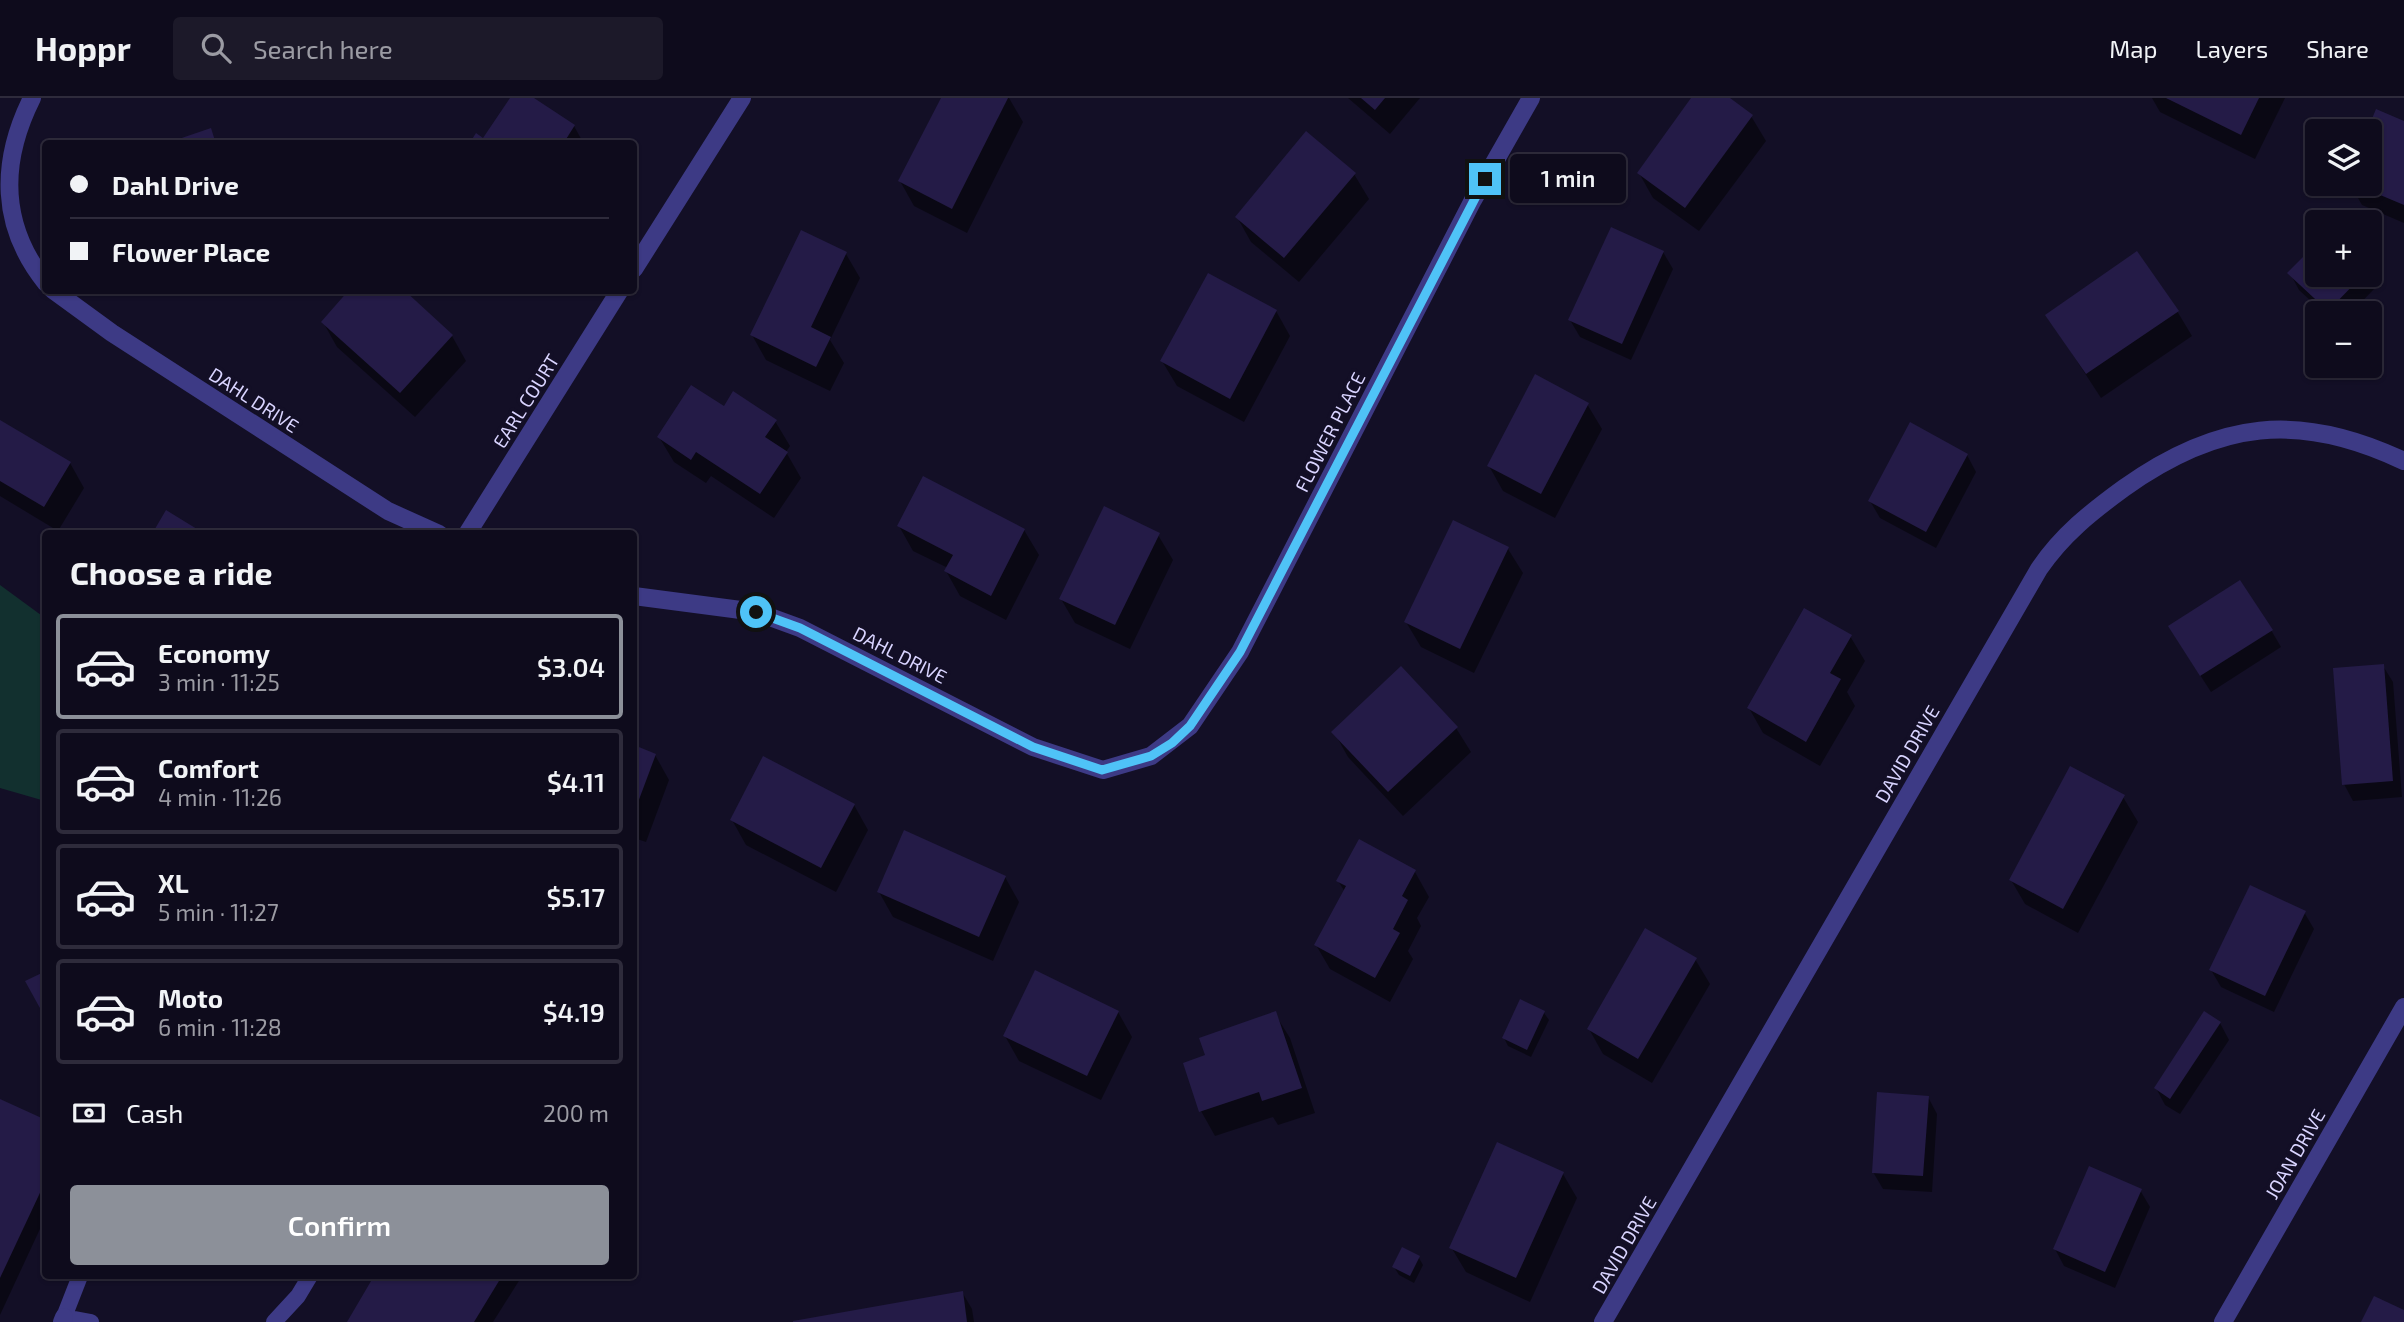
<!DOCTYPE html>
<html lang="en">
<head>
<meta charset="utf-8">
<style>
  body { margin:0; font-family:"Exo 2",sans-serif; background:#1c1929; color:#f1f3f6; height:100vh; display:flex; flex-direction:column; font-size:26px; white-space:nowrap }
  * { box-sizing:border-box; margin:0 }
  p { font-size:23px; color:#9b9ba3 }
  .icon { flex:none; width:38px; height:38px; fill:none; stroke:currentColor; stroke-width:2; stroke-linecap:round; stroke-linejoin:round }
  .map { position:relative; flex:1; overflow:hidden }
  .side { position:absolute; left:42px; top:432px; width:595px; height:749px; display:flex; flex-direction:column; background:#0e0b1c; border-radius:7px; box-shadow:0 2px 5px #0004,0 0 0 2px #2e2b3b }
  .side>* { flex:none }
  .top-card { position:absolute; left:42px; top:42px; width:595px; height:154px; border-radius:7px; box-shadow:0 2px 5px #0004,0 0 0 2px #2e2b3b; display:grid; align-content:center; height:154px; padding:0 28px; background:#0e0b1c }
  .fabs { position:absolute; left:2305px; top:21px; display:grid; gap:14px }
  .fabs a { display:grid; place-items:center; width:77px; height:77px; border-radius:7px; background:#0e0b1c; box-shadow:0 2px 5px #0004,0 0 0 2px #2e2b3b; font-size:35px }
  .end { position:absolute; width:32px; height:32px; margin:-16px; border:9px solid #4fc3f7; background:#111; box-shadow:0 0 0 4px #111 }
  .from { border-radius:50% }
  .bubble { position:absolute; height:49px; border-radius:7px; background:#0e0b1c; box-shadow:0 2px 5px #0004,0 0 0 2px #2e2b3b; font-size:23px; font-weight:600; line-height:49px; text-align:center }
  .top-card b { display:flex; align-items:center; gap:24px; height:66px; font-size:26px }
  .top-card b+b { border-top:2px solid #2e2b3b }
  .top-card i { width:18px; height:18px; background:#f1f3f6 }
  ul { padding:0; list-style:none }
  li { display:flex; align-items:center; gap:21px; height:105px; margin:0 14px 10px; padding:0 14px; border:4px solid #2e2b3b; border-radius:7px }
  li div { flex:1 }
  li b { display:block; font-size:26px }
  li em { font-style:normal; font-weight:600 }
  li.on { border-color:#8c9099 }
  li>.icon { width:63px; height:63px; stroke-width:1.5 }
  h2 { padding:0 28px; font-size:32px; line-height:84px }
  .pay { display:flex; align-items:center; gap:18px; height:77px; padding:0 28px; font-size:26px }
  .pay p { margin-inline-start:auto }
  .cta { display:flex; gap:14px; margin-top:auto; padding:14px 28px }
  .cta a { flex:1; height:80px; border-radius:7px; background:#8c9099; color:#fff; font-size:28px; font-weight:600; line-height:80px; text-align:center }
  header { display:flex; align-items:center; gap:42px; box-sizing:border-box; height:98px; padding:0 35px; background:#0e0b1c; border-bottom:2px solid #2e2b3b }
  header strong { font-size:33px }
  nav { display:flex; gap:38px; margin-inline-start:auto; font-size:24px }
  .search { width:490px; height:63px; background:#1c1929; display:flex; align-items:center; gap:18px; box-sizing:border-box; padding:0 24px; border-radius:7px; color:#9b9ba3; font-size:26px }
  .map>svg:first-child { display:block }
  .green { fill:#12302f }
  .shadow { fill:#0007 }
  .building { fill:#241b47 }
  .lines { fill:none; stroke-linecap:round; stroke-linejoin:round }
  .service { stroke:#3d3a85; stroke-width:16 }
  .minor { stroke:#3d3a85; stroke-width:18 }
  .route { stroke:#4fc3f7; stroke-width:9 }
  .labels { text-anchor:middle; stroke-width:7; stroke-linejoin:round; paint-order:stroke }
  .street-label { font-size:19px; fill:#d9d4ff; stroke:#130f26 }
</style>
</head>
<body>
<header>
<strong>Hoppr</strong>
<div class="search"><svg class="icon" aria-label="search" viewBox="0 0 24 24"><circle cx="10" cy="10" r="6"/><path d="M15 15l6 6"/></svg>Search here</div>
<nav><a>Map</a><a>Layers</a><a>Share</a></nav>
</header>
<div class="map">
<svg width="2404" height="1224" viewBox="0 0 2404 1224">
  <rect width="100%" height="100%" fill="#130f26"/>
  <path class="green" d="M0,487l45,33v183l-45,-13z"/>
  <g class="shadow">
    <path d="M512,0h19l43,28 10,18h-113l13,-4z"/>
    <path d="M943,0h66l14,24 -56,111 -53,-27 -14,-25z"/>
    <path d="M1348,0h72l-30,36z"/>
    <path d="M1693,0h34l24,18 15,25 -67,90 -46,-33 -14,-25z"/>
    <path d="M2152,0h133l-30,61 -95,-47z"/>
    <path d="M2404,25v100l-42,-18 -12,-21h20v-53z"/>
    <path d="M1354,76l15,25 -70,83 -48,-40 -14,-25z"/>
    <path d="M2317,147v30h49l8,14 -23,24h-27l-25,-23 -9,-17z"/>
    <path d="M1663,154l10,17 -42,91 -51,-23 -10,-17z"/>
    <path d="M846,156l14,24 -30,62 14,23 -14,28 -64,-31 -14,-25z"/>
    <path d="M1276,213l14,25 -46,86 -67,-36 -15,-25z"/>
    <path d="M2177,213l15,25 -91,62 -54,-83z"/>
    <path d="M323,224l129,14 14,25 -51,56 -78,-70z"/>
    <path d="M1587,306l15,25 -47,89 -52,-27 -14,-25z"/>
    <path d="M724,310l51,13 15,25 -4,6 15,26 -27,40 -63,-42 -5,7 -32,-21 -15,-25z"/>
    <path d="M0,324l70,41 14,25 -26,43 -58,-35z"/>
    <path d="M1967,357l9,17 -40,76 -56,-30 -10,-17z"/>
    <path d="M1454,425l54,26 15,24 -49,100 -53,-26 -15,-25z"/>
    <path d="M899,428l125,4 15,25 -33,65 -46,-24 -14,-25 2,-3 -35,-17z"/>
    <path d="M1158,437l15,25 -43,89 -55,-26 -14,-24z"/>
    <path d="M2271,532l10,17 -70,45 -31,-48z"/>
    <path d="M1850,538l15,25 -18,31 8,14 -35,60 -57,-33 -14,-25z"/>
    <path d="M2383,568l10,16 9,115 -49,4 -9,-17z"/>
    <path d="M1456,630l15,24 -68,64 -55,-59 -14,-25z"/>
    <path d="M634,649l21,8 14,25 -23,62 -12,-4z"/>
    <path d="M2123,699l15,25 -60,111 -53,-29 -14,-24z"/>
    <path d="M854,707l14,25 -32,62 -90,-47 -14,-25z"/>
    <path d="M1415,774l14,25 -12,21 4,8 -13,25 5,8 -23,43 -60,-33 -14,-24 29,-53 -7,-11z"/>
    <path d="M1005,779l14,25 -26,59 -100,-44 -14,-25z"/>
    <path d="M2304,814l10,17 -40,83 -53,-25 -10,-17z"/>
    <path d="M1695,861l15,25 -58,99 -49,-29 -14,-25z"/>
    <path d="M1118,914l14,25 -31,63 -82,-39 -14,-25z"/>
    <path d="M1544,915l5,7 -18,37 -23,-11 -4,-8z"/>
    <path d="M1275,916l15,24 25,75 -37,12 -5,-8 -58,19 -14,-25 6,-55z"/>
    <path d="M2220,925l9,17 -49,74 -15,-9 -9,-17z"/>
    <path d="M1928,999l9,17 -5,78 -49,-3 -10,-17z"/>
    <path d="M0,1003l46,21v94l-46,99z"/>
    <path d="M1563,1076l14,24 -47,104 -64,-30 -15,-25z"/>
    <path d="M2140,1092l10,17 -35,81 -51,-22 -9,-17z"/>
    <path d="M1419,1160l4,7 -9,18 -15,-8 -5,-8z"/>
    <path d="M377,1178h145l-29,46h-144z"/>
    <path d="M962,1194l10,17 2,13h-180z"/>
  </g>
  <g class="building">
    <path d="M510,0h24l41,27 -12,19h-94l7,-11 7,5z"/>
    <path d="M941,0h67l-56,111 -54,-28z"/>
    <path d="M1361,0h24l-10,12z"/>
    <path d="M1691,0h39l23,17 -68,93 -48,-35z"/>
    <path d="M2166,0h93l-18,37z"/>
    <path d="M2376,11l28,12v84l-50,-21h16l-3,-53z"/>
    <path d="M211,30l5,16h-49v-1z"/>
    <path d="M1306,33l50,42 -72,85 -49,-41z"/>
    <path d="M1611,129l53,24 -42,93 -54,-24z"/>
    <path d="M801,132l46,22 -36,75 20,10 -15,30 -66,-32z"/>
    <path d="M2317,145v32h46l-35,36 -41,-38z"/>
    <path d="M2137,153l42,60 -93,63 -41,-59z"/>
    <path d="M1208,175l69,37 -47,89 -70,-38z"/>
    <path d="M349,192h55l49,45 -53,58 -79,-71z"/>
    <path d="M1535,276l54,29 -48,91 -54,-28z"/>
    <path d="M691,287l33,21 9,-15 44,29 -12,17 23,15 -28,42 -64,-42 -5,8 -34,-23z"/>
    <path d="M0,322l71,42 -27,45 -44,-26z"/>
    <path d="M1910,324l58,32 -42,78 -58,-31z"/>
    <path d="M923,378l102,53 -34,67 -47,-25 9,-16 -56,-29z"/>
    <path d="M1104,408l56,27 -45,92 -56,-26z"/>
    <path d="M166,412l39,24h-53z"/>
    <path d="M1453,422l56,27 -49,102 -56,-27z"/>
    <path d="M2240,482l33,50 -73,46 -32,-50z"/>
    <path d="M1804,510l48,27 -22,38 11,6 -35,63 -59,-34z"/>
    <path d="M2384,566l9,117 -51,4 -9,-117z"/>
    <path d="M1401,568l57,61 -70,65 -57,-60z"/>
    <path d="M634,647l22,9 -22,59z"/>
    <path d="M763,658l92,48 -34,64 -91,-48z"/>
    <path d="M2070,668l55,29 -62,114 -54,-29z"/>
    <path d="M904,732l102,46 -27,61 -102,-45z"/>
    <path d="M1359,741l57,31 -14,26 6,4 -15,29 7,4 -25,45 -61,-33 32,-59 -10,-5z"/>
    <path d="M2250,787l56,26 -41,85 -56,-26z"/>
    <path d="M1645,830l52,30 -59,101 -51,-30z"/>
    <path d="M1035,872l84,41 -32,65 -84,-40z"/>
    <path d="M46,873v48l-21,-38z"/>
    <path d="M1520,901l25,12 -18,39 -25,-12z"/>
    <path d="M1276,913l26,77 -40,13 -3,-9 -60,20 -16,-49 22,-8 -6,-17z"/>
    <path d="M2204,913l17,11 -51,77 -16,-11z"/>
    <path d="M1877,994l52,4 -6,80 -51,-3z"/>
    <path d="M0,1001l46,21v60l-46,98z"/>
    <path d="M1497,1044l67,30 -48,106 -67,-30z"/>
    <path d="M2089,1068l53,23 -37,83 -52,-23z"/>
    <path d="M1402,1149l18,9 -10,20 -18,-9z"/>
    <path d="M374,1178h128l-28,46h-127z"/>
    <path d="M963,1193l4,31h-174v-1z"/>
    <path d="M2374,1198l30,14v12h-43z"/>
  </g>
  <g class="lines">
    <g class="service">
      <path d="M80,1178l-16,41 27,5"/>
      <path d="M274,1224l24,-26 12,-20"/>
    </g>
    <g class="minor">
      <path d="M32,0c-32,64 -32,128 14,185"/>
      <path d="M634,171l108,-171"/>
      <path d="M53,192l59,43 276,178 51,23"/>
      <path d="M467,436l153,-244"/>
      <path d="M634,498l122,16 44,16 233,119 70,23 48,-14 39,-30 50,-74 233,-452 58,-102"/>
      <path d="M62,1224l2,-5"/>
      <path d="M1603,1224l436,-753c23,-34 52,-57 85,-81 94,-67 175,-77 280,-27"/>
      <path d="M2223,1224l181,-315"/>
    </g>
  </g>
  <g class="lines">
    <path class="route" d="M756,514l44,16 233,119 69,23 49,-14 21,-13 18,-17 50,-74 245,-473"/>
  </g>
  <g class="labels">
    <g class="street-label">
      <text transform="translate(254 302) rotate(33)" y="7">DAHL DRIVE</text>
      <text transform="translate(526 303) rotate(-58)" y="7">EARL COURT</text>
      <text transform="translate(1330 334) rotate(-63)" y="7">FLOWER PLACE</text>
      <text transform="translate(900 557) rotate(27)" y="7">DAHL DRIVE</text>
      <text transform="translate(1907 656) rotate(-60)" y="7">DAVID DRIVE</text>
      <text transform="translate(2295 1056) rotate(-60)" y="7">JOAN DRIVE</text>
      <text transform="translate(1624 1147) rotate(-60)" y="7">DAVID DRIVE</text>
    </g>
  </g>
</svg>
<div class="fabs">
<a><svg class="icon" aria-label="layers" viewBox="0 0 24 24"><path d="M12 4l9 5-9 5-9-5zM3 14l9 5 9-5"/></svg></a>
<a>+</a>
<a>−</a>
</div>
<i class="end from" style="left:756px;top:514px"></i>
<i class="end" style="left:1485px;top:81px"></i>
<div class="bubble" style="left:1510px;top:56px;width:116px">1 min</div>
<div class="top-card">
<b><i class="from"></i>Dahl Drive</b>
<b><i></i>Flower Place</b>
</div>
<section class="side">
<h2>Choose a ride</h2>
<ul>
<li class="on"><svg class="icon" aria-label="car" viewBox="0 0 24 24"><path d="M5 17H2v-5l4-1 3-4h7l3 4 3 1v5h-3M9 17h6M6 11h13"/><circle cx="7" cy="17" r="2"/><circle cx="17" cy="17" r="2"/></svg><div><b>Economy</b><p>3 min · 11:25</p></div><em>$3.04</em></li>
<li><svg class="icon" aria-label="car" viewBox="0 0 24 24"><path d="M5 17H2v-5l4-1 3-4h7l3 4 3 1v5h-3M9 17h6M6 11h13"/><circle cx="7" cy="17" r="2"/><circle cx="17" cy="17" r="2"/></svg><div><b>Comfort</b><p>4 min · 11:26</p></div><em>$4.11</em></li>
<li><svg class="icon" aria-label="car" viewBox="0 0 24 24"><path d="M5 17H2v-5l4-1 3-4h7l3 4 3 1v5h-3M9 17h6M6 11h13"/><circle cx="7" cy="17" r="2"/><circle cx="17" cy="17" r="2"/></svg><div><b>XL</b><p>5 min · 11:27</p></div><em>$5.17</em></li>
<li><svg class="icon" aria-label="car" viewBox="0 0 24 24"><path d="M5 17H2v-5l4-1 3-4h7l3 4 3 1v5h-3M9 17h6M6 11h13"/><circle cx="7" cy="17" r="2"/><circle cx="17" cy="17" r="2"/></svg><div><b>Moto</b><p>6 min · 11:28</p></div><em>$4.19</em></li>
</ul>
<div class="pay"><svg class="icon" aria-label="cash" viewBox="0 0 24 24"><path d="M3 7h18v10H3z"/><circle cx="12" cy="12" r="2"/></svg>Cash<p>200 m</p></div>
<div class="cta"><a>Confirm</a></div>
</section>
</div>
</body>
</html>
